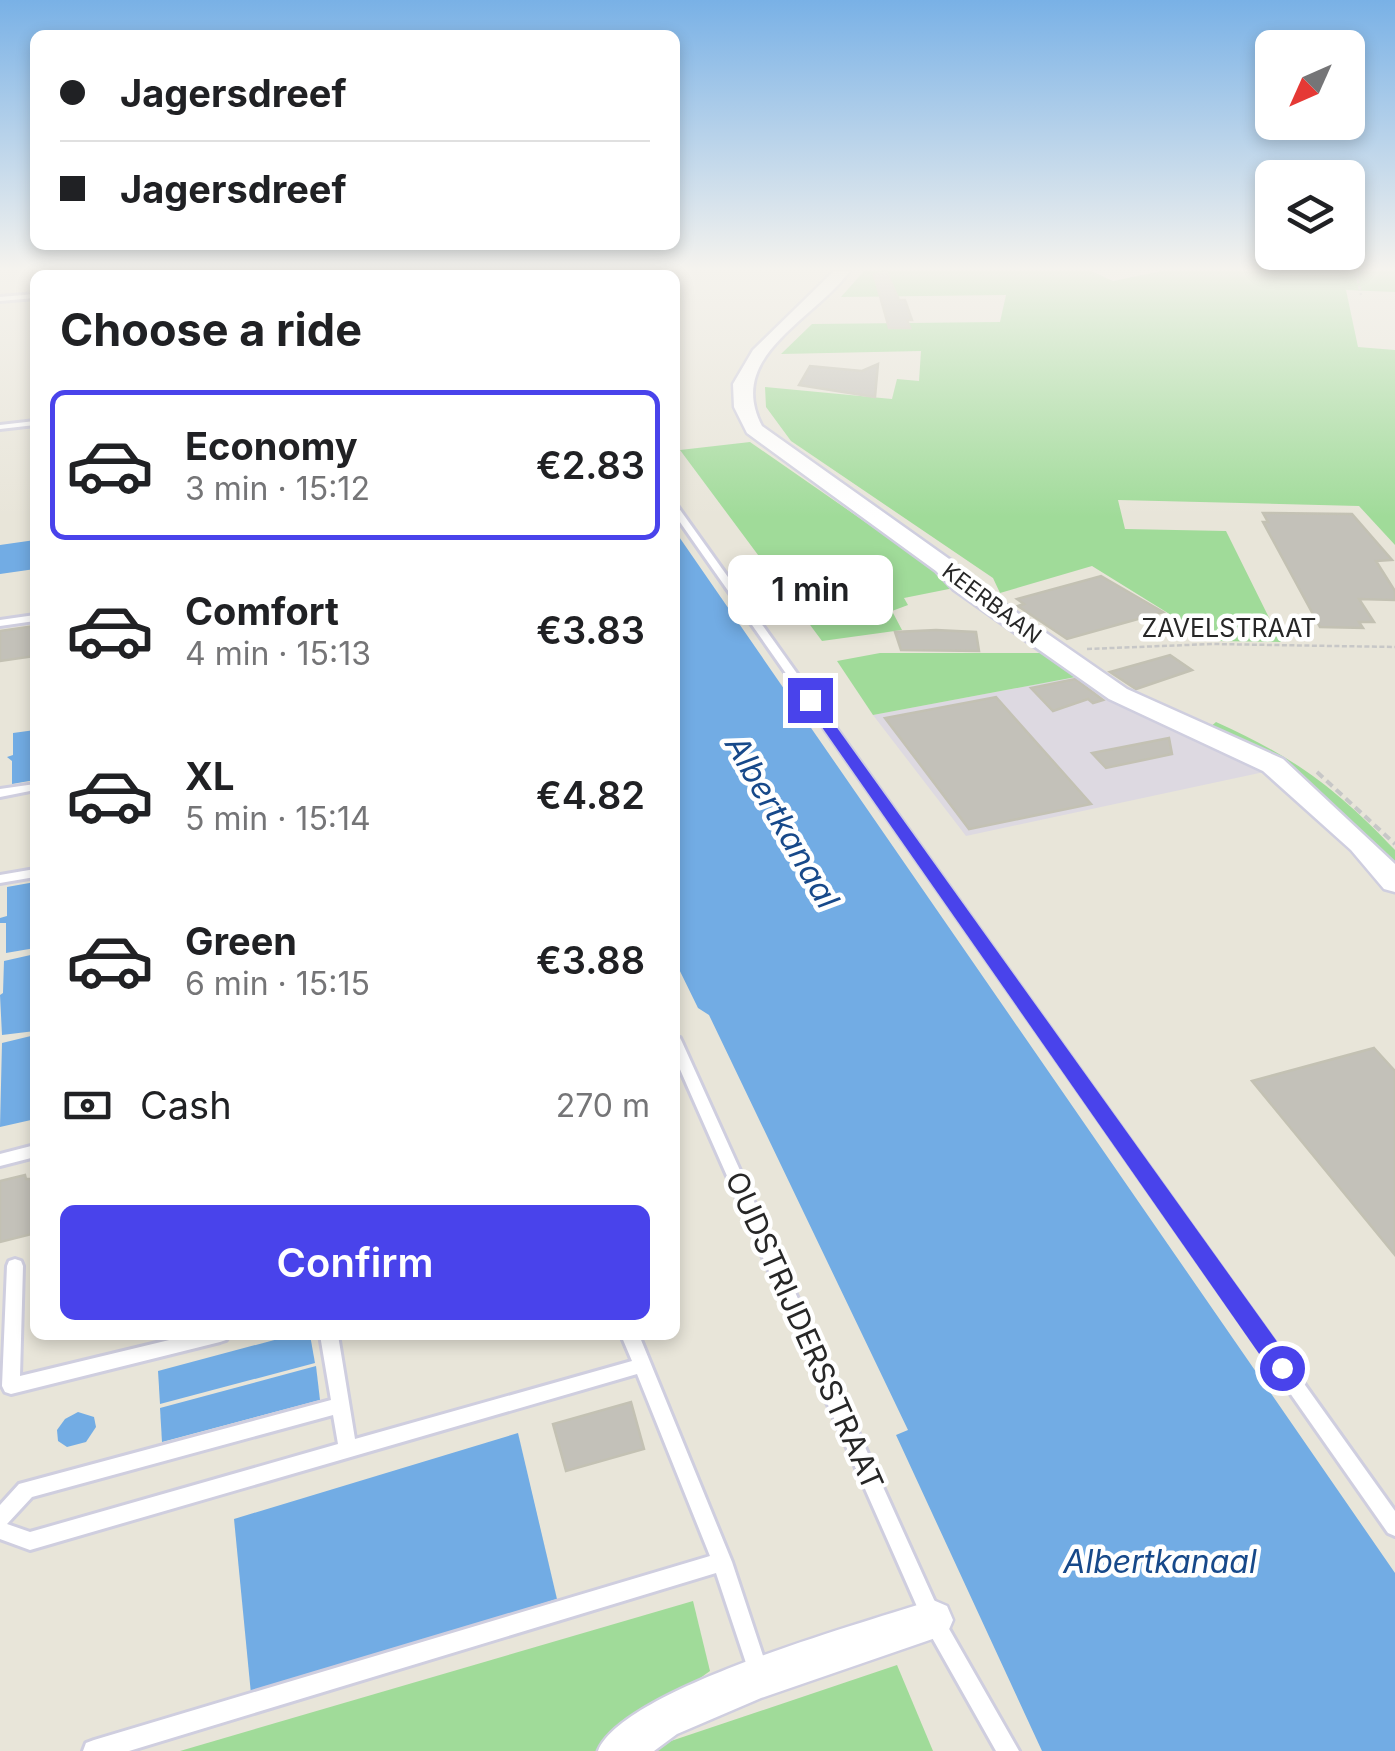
<!DOCTYPE html>
<html lang="en">
<head>
<meta charset="utf-8">
<style>
  body { margin:0; font-family:Inter,sans-serif; background:#f6f6f6; color:#202124; height:100vh; display:flex; flex-direction:column; font-size:38px; white-space:nowrap }
  * { box-sizing:border-box; margin:0 }
  p { font-size:32px; color:#757577 }
  .icon { flex:none; width:55px; height:55px; fill:none; stroke:currentColor; stroke-width:2; stroke-linecap:round; stroke-linejoin:round }
  .map { position:relative; flex:1; overflow:hidden }
  .details { position:absolute; left:30px; top:270px; width:650px; height:1070px; display:flex; flex-direction:column; background:#fff; border-radius:15px; box-shadow:0 5px 15px #0003 }
  .details>* { flex:none }
  .hud { position:absolute; left:30px; top:30px; width:650px; height:220px; border-radius:15px; box-shadow:0 5px 15px #0003; display:grid; align-content:center; height:220px; padding:0 30px; background:#fff }
  .needle { width:65px; rotate:225deg }
  .tools { position:absolute; left:1255px; top:30px; display:grid; gap:20px }
  .tools a { display:grid; place-items:center; width:110px; height:110px; border-radius:15px; background:#fff; box-shadow:0 5px 15px #0003; font-size:50px }
  .end { position:absolute; width:45px; height:45px; margin:-22px; border:12px solid #4943eb; background:#fff; box-shadow:0 0 0 5px #fff }
  .from { border-radius:50% }
  .bubble { position:absolute; height:70px; border-radius:15px; background:#fff; box-shadow:0 5px 15px #0003; font-size:32px; font-weight:600; line-height:70px; text-align:center }
  .hud b { display:flex; align-items:center; gap:35px; height:95px; font-size:38px }
  .hud b+b { border-top:2px solid #e0e0e0 }
  .hud i { width:25px; height:25px; background:#202124 }
  ul { padding:0; list-style:none }
  li { display:flex; align-items:center; gap:30px; height:150px; margin:0 20px 15px; padding:0 10px; border:5px solid transparent; border-radius:15px }
  li div { flex:1 }
  li b { display:block; font-size:38px }
  li em { font-style:normal; font-weight:600 }
  li.current { border-color:#4943eb }
  li>.icon { width:90px; height:90px; stroke-width:1.5 }
  h2 { padding:0 30px; font-size:45px; line-height:120px }
  .pay { display:flex; align-items:center; gap:25px; height:110px; padding:0 30px; font-size:38px }
  .pay p { margin-inline-start:auto }
  .primary-button { display:flex; gap:20px; margin-top:auto; padding:20px 30px }
  .primary-button a { flex:1; height:115px; border-radius:15px; background:#4943eb; color:#fff; font-size:40px; font-weight:600; line-height:115px; text-align:center }
  .map>svg:first-child { display:block }
  .industrial { fill:#ddd9e1 }
  .green { fill:#a0db99 }
  .water { fill:#72ace4 }
  .building { fill:#c3c1b9; stroke:#c3c1b3; stroke-width:2.5 }
  .lines { fill:none; stroke-linecap:round; stroke-linejoin:round }
  .service-casing { stroke:#cfcedf; stroke-width:6 }
  .minor-casing { stroke:#cfcedf; stroke-width:5 }
  .tertiary-casing { stroke:#cfcedf; stroke-width:5 }
  .path-far1 { stroke:#c7c7c7; stroke-width:2.5; stroke-dasharray:5 2.5; stroke-linecap:butt }
  .path { stroke:#c7c7c7; stroke-width:4; stroke-dasharray:8 5; stroke-linecap:butt }
  .service { fill:#fff; fill-rule:evenodd }
  .minor { fill:#fff; fill-rule:evenodd }
  .tertiary { fill:#fff; fill-rule:evenodd }
  .route { fill:#4943eb }
  .labels { text-anchor:middle; stroke-width:9; stroke-linejoin:round; paint-order:stroke }
  .far-street-label { font-size:22px; fill:#272727; stroke:#fff }
  .street-label { font-size:25px; fill:#272727; stroke:#fff }
  .near-street-label { font-size:30px; fill:#272727; stroke:#fff }
  .near-water-label { font-size:32px; font-style:italic; fill:#17498a; stroke:#fff }
</style>
</head>
<body>
<div class="map">
<svg width="1395" height="1751" viewBox="0 0 1395 1751">
  <rect width="100%" height="100%" fill="#e8e5d9"/>
  <path class="industrial" d="M1081,676l54,32 129,64 -298,64 -93,-121z"/>
  <g class="green">
    <path d="M864,271h227l22,10 49,-10h233v21l-49,-2 12,57 37,3v195l-36,-39 -241,-6 7,29 101,2 55,111 -68,-1 -121,-75 -92,27 -7,-15 -202,-137 -25,-34 -1,-20 127,12 5,-20 22,2 2,-30 -140,3 31,-30 188,-2 6,-27 -165,2z"/>
    <path d="M750,442l209,145 -55,11 4,7 -16,6 10,19 -80,11 -142,-191z"/>
    <path d="M880,653h171l30,23 -208,39 -36,-54z"/>
    <path d="M1216,722c78,35 120,66 179,128v19l-52,-56 -47,-40 -87,-45z"/>
    <path d="M693,1601l17,70 -111,80h-419z"/>
    <path d="M897,1665l36,86h-277l12,-9z"/>
  </g>
  <g class="water">
    <path d="M675,531l720,1042v178h-353l-146,-316 12,-5 -199,-415 -11,-7 -23,-47z"/>
    <path d="M35,540v29l-35,5v-29z"/>
    <path d="M35,730v50l-23,4v-23l-5,-4 6,-2v-22z"/>
    <path d="M35,882v66l-29,5v-30h-6v-5l7,-2v-29z"/>
    <path d="M35,954v77l-33,4 -2,-40 3,-2 1,-32z"/>
    <path d="M35,1035v88l-4,-3 -31,7 2,-84z"/>
    <path d="M293,1335h17l5,28 -155,41 -2,-33z"/>
    <path d="M316,1366l4,34 -158,42 -2,-34z"/>
    <path d="M78,1412l16,5 2,10 -10,15 -19,5 -9,-6 -1,-11 8,-11z"/>
    <path d="M518,1433l39,166 -306,95 -17,-175z"/>
  </g>
  <g class="building">
    <path d="M886,271l13,29h6l7,20h-5l3,8h-21l-15,-53z"/>
    <path d="M878,364l-3,33 -76,-12 11,-19 52,5z"/>
    <path d="M1263,513l89,1 40,46 -16,1 19,30v9l-36,-1 15,23h-15l4,6 -43,-1 -57,-105h5z"/>
    <path d="M1101,576l62,36 -96,27 -49,-33 6,-2 -7,-5z"/>
    <path d="M35,626v30l-35,5v-30z"/>
    <path d="M936,630l40,2 3,19 -78,-1 -6,-18z"/>
    <path d="M1170,655l22,15 -56,19 -26,-17z"/>
    <path d="M1075,679l28,21 -10,3 -5,-4 -35,12 -22,-23z"/>
    <path d="M996,697l95,107 -122,25 -84,-111z"/>
    <path d="M1169,738l3,16 -66,14 -14,-15z"/>
    <path d="M1374,1048l21,23v184l-143,-174z"/>
    <path d="M25,1175l1,4h5l4,51 -3,4 -32,8v-61z"/>
    <path d="M631,1402l13,47 -78,22 -13,-47z"/>
  </g>
  <g class="lines">
    <defs>
      <g id="service">
        <path d="M331,271h6l1,4h-6z"/>
        <path d="M504,271h7l2,4h-6z"/>
        <path d="M246,273h18l3,2h-24z"/>
        <path d="M35,294v4l-35,3v-4z"/>
        <path d="M35,421v4l-35,4v-4z"/>
        <path d="M675,506l3,1 717,1004v25l-7,-3 -713,-1018z"/>
        <path d="M35,615v6l-35,5v-6z"/>
        <path d="M35,784v6l-35,7v-8z"/>
        <path d="M35,869v8l-35,6v-8z"/>
        <path d="M675,1037l5,1 2,4 258,571 79,138h-23l-70,-124 -251,-569z"/>
        <path d="M35,1145v12l-35,9v-12z"/>
        <path d="M15,1259l6,2 2,5 -3,110 170,-41h39l-3,5 -6,2 -209,52 -6,-2 -3,-6 5,-120 2,-5z"/>
        <path d="M320,1335h18l17,104 277,-78 -11,-26h18l93,227 37,112 -3,7 -7,3 -7,-3 -36,-108 -587,178h-46l3,-8 8,-3 616,-184 -73,-182 -607,176 -30,-11v-34l19,-21 312,-84zM333,1415l5,29 -308,88 -23,-8 25,-27z"/>
      </g>
      <path id="minor" d="M933,1600l14,6 6,14 -6,14 -186,64 -84,36 -23,17h-56c26,-63 266,-128 335,-151z"/>
      <path id="tertiary" d="M834,271h16c-37,50 -125,85 -88,155l190,135 18,19 157,109 156,70 112,105v28l-11,-3 -33,-39 -88,-79 -154,-72 -155,-109 -18,-19 -189,-138 -13,-26 -1,-23 20,-34z"/>
    </defs>
    <use href="#service" class="service-casing"/>
    <use href="#minor" class="minor-casing"/>
    <use href="#tertiary" class="tertiary-casing"/>
    <g class="path-far1">
      <path d="M1356,271l5,24"/>
      <path d="M1087,649l125,-5 183,3"/>
    </g>
    <path class="path" d="M1317,772l78,72"/>
    <use href="#service" class="service"/>
    <use href="#minor" class="minor"/>
    <use href="#tertiary" class="tertiary"/>
  </g>
  <linearGradient id="sky" x2="0" y2="1"><stop stop-color="#79b1e6"/><stop offset="0.52" stop-color="#f5f3ee"/><stop offset="1" stop-color="#f5f3ee" stop-opacity="0"/></linearGradient>
  <rect width="1395" height="517" fill="url(#sky)"/>
  <path class="route" d="M810,696l5,1 476,664 3,7 -3,7h-17l-471,-675z"/>
  <g class="labels">
    <g class="far-street-label">
      <text transform="translate(992 603) rotate(37)" y="8">KEERBAAN</text>
    </g>
    <g class="street-label">
      <text x="1229" y="637">ZAVELSTRAAT</text>
    </g>
    <g class="near-street-label">
      <text transform="translate(804 1331) rotate(66)" y="10">OUDSTRIJDERSSTRAAT</text>
    </g>
    <g class="near-water-label">
      <text transform="translate(782 822) rotate(60)" y="11">Albertkanaal</text>
      <text x="1160" y="1573">Albertkanaal</text>
    </g>
  </g>
</svg>
<div class="tools">
<a><svg class="needle" viewBox="-14 -14 28 28"><path d="M0-13l5 13h-10z" fill="#e53935"/><path d="M0 13l5-13h-10z" fill="#757577"/></svg></a>
<a><svg class="icon" aria-label="layers" viewBox="0 0 24 24"><path d="M12 4l9 5-9 5-9-5zM3 14l9 5 9-5"/></svg></a>
</div>
<i class="end from" style="left:1282px;top:1368px"></i>
<i class="end" style="left:810px;top:700px"></i>
<div class="bubble" style="left:728px;top:555px;width:165px">1 min</div>
<div class="hud">
<b><i class="from"></i>Jagersdreef</b>
<b><i></i>Jagersdreef</b>
</div>
<section class="details">
<h2>Choose a ride</h2>
<ul>
<li class="current"><svg class="icon" aria-label="car" viewBox="0 0 24 24"><path d="M5 17H2v-5l4-1 3-4h7l3 4 3 1v5h-3M9 17h6M6 11h13"/><circle cx="7" cy="17" r="2"/><circle cx="17" cy="17" r="2"/></svg><div><b>Economy</b><p>3 min · 15:12</p></div><em>€2.83</em></li>
<li><svg class="icon" aria-label="car" viewBox="0 0 24 24"><path d="M5 17H2v-5l4-1 3-4h7l3 4 3 1v5h-3M9 17h6M6 11h13"/><circle cx="7" cy="17" r="2"/><circle cx="17" cy="17" r="2"/></svg><div><b>Comfort</b><p>4 min · 15:13</p></div><em>€3.83</em></li>
<li><svg class="icon" aria-label="car" viewBox="0 0 24 24"><path d="M5 17H2v-5l4-1 3-4h7l3 4 3 1v5h-3M9 17h6M6 11h13"/><circle cx="7" cy="17" r="2"/><circle cx="17" cy="17" r="2"/></svg><div><b>XL</b><p>5 min · 15:14</p></div><em>€4.82</em></li>
<li><svg class="icon" aria-label="car" viewBox="0 0 24 24"><path d="M5 17H2v-5l4-1 3-4h7l3 4 3 1v5h-3M9 17h6M6 11h13"/><circle cx="7" cy="17" r="2"/><circle cx="17" cy="17" r="2"/></svg><div><b>Green</b><p>6 min · 15:15</p></div><em>€3.88</em></li>
</ul>
<div class="pay"><svg class="icon" aria-label="cash" viewBox="0 0 24 24"><path d="M3 7h18v10H3z"/><circle cx="12" cy="12" r="2"/></svg>Cash<p>270 m</p></div>
<div class="primary-button"><a>Confirm</a></div>
</section>
</div>
</body>
</html>
